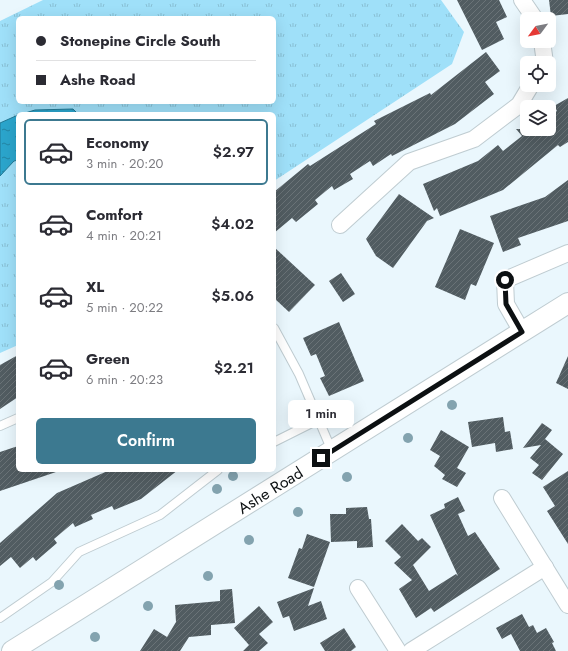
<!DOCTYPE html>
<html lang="en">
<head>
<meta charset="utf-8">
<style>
  body { margin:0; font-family:Jost,sans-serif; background:#f2f2f3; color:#2b2b33; height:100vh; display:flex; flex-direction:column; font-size:15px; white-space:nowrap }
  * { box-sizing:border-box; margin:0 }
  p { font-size:13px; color:#7c7c81 }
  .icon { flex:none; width:22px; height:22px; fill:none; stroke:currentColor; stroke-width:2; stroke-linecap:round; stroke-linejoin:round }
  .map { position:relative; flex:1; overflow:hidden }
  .drawer { position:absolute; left:16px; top:112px; width:260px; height:360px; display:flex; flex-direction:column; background:#fff; border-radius:6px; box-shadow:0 4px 16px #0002 }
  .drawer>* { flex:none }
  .top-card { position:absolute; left:16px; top:16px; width:260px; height:88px; border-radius:6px; box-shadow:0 4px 16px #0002; display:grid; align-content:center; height:88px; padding:0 20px; background:#fff }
  .needle { width:26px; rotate:238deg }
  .buttons { position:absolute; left:520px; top:12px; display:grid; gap:8px }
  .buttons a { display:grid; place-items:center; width:36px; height:36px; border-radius:6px; background:#fff; box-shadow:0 4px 16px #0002; font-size:20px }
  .end { position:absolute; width:18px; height:18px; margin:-9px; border:5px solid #0c1012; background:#fff; box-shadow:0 0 0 2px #fff }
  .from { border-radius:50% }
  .bubble { position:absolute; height:28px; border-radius:6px; background:#fff; box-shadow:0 4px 16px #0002; font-size:13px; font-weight:600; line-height:28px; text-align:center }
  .top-card b { display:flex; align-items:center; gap:14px; height:38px; font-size:15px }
  .top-card b+b { border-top:1px solid #e1e1e2 }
  .top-card i { width:10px; height:10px; background:#2b2b33 }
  ul { padding:7px 0 0; list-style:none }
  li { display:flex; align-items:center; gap:12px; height:66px; margin:0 8px 6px; padding:0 12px; border:2px solid transparent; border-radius:6px }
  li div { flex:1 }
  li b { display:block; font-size:15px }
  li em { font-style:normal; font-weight:600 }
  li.current { border-color:#3c7990 }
  li>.icon { width:36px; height:36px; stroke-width:1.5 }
  .button { display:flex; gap:8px; margin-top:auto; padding:8px 20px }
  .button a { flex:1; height:46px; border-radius:6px; background:#3c7990; color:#fff; font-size:16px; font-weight:600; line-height:46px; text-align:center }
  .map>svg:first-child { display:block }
  .grass { fill:url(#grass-tufts); fill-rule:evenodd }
  .water { fill:url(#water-ripples); stroke:#227894 }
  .building { fill:url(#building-hatch) }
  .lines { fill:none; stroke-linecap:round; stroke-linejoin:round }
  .service-casing { stroke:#bfccd1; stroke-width:10 }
  .minor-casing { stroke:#bfccd1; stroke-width:18 }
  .tertiary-casing { stroke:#bfccd1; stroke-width:22 }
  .service { stroke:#fff; stroke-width:8 }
  .minor { stroke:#fff; stroke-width:16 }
  .tertiary { stroke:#fff; stroke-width:20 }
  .tree { fill:#83a3af }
  .route { stroke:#0c1012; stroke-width:5 }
  .labels { text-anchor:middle; stroke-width:4; stroke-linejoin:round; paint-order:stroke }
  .street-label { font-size:16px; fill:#0c1012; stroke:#fff }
</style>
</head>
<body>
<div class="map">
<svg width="568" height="651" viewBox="0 0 568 651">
  <defs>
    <pattern id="grass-tufts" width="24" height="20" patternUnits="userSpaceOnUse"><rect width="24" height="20" fill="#9fe0f9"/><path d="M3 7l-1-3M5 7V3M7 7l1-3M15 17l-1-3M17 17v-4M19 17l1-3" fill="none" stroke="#88bfd4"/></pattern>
    <pattern id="water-ripples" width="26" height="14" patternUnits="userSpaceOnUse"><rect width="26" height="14" fill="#2ba5cc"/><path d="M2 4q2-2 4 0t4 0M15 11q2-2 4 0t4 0" fill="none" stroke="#2385a4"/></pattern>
    <pattern id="building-hatch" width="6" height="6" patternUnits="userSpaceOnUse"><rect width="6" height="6" fill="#515c61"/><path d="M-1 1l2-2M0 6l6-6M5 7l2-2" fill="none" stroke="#6a7377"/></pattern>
  </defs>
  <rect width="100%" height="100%" fill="#eaf7fd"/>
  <path class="grass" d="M43,0h398l23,32 -12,32 -178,117v-67h-256v231l-18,8v-332zM18,18h256v84h-256z"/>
  <g class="water">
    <path d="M73,109l5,5h-56l13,-4z"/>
    <path d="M18,115v45l-4,1 -14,15v-53z"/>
  </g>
  <g class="building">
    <path d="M457,0h42l8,17 -11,5 8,17 -22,11z"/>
    <path d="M549,0h19v14l-17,2z"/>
    <path d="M486,52l14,19 -15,11 9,12 -39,30 -63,32 -1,-2 -18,12 -3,-5 -20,13 3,5 -19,11 -2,-4 -17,14 3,4 -22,18 -4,-4 -18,15v-41l34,-28 2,2 66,-42 -2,-3 56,-28 1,2z"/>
    <path d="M568,98v44l-8,5 -2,-2 -55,45 -63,26 -3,-8 -3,3 -11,-27 55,-23 20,-16 5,6 19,-15 -6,-7h33v-13l8,-5 -3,-5z"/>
    <path d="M568,180v41l-50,17 3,7 -18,7 -13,-36 55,-19z"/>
    <path d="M399,194l35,24 -7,3 -34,47 -17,-12 -10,-17z"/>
    <path d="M460,229l34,14 -18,43 -5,-2 -6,16 -30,-13z"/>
    <path d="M274,247l41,38 -26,27 -15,-14z"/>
    <path d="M341,273l14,21 -12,8 -14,-21z"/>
    <path d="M339,322l25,59 -35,15 -9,-18 5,-2 -9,-22 -5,2 -8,-18z"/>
    <path d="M18,355v42l-18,12v-44z"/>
    <path d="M568,356v33l-12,-6z"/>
    <path d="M503,417l2,15 5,-1 3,18 -17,3 -1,-9 -23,4 -4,-25z"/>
    <path d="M542,423l10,7 -7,9 18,15 -21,26 -10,-7 7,-8 -9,-7 11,-13 -18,3z"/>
    <path d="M441,430l28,17 -12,21 9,5 -9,14 -15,-8 3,-4 -11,-9 6,-10 -10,-6z"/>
    <path d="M18,446v24h38v2l-56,19v-39z"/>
    <path d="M110,470h68l-37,29 -27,11 -2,-4 -21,9 2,4 -18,8 -2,-4 -19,16 3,4 -21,18 -3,-4 -13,11 -9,-11 -11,9v-23l57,-50z"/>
    <path d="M568,471v73l-21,-33 8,-5 -12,-19z"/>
    <path d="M458,497l7,14 -7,3 10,22 7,-4 25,37 -66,43 -3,-4 -15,10 -17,-29 13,-9 -18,-17 7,-6 -16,-16 17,-17 16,17 4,-3 9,9 -18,18 16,26 27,-17 2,2 -28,-61 15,-7 -1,-4z"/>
    <path d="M367,507l2,12h2l2,28 -16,1v-7l-26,1 -1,-28h16v-6z"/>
    <path d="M307,534l23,8 -16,45 -26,-9 11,-30 3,1z"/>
    <path d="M314,588l-6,18 13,-5 6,18 -33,12 -5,-15 -6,2 -6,-16z"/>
    <path d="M232,589l3,34 -24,2v10l-22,2 -9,14h-40l14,-22 13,8 9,-15 -1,-17 45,-4v-11z"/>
    <path d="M259,606l14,16 -14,12 9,9 -9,8h-16l6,-6 -15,-17z"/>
    <path d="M522,614l7,13 4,-2 4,8 9,-5 8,14 -2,1 4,8h-36l-9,-17 -9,5 -6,-11z"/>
    <path d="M344,628l12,19 -5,4h-26l-5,-8z"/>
  </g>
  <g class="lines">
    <defs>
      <g id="service">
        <path d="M274,328l25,46 33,77"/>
        <path d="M0,426l18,-8"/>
        <path d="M274,442l44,-22"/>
        <path d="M0,618l52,-36 27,-30 81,-37 58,-45"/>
      </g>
      <g id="minor">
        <path d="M522,0l13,19"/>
        <path d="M542,41l3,22"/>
        <path d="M340,225l69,-63 65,-23 45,-34 12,-20"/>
        <path d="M522,332l-16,-28 -1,-24 63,-27"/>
        <path d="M502,498l66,107"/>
        <path d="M358,588l40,63"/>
        <path d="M411,651l134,-84"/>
      </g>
      <path id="tertiary" d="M12,651l556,-348"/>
    </defs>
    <use href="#service" class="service-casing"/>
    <use href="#minor" class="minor-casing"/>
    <use href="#tertiary" class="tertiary-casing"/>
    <use href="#service" class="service"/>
    <use href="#minor" class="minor"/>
    <use href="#tertiary" class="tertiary"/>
  </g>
  <g class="tree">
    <circle cx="452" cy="405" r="5"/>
    <circle cx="408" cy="438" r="5"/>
    <circle cx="233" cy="476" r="5"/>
    <circle cx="347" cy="477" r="5"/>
    <circle cx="217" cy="489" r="5"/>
    <circle cx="298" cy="512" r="5"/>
    <circle cx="249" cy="540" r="5"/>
    <circle cx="208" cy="576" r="5"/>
    <circle cx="59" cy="585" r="5"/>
    <circle cx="148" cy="606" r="5"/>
    <circle cx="95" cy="637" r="5"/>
  </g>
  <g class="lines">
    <path class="route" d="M321,458l201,-126 -16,-28 -1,-24"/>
  </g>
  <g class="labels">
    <g class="street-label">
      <text transform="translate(270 490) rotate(-32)" y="6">Ashe Road</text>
    </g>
  </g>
</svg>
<div class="buttons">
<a><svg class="needle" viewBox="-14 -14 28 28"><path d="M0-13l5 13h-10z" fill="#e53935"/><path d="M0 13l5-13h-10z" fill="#7c7c81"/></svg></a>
<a><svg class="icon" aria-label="locate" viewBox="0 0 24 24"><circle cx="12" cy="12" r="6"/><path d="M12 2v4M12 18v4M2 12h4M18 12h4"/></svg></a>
<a><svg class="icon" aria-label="layers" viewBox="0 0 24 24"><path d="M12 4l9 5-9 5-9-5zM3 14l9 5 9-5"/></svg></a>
</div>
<i class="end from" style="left:505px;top:280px"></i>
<i class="end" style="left:321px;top:458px"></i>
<div class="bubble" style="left:288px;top:400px;width:66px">1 min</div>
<div class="top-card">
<b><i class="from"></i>Stonepine Circle South</b>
<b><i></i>Ashe Road</b>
</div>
<section class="drawer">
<ul>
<li class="current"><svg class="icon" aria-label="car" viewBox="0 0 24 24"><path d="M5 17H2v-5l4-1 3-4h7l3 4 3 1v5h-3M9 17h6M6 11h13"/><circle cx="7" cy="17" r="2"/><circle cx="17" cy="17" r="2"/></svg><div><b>Economy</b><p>3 min · 20:20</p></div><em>$2.97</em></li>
<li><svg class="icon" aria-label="car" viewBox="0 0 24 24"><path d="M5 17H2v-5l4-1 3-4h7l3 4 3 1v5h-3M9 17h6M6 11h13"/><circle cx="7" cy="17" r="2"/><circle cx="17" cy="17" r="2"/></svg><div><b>Comfort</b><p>4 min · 20:21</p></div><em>$4.02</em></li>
<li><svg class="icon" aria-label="car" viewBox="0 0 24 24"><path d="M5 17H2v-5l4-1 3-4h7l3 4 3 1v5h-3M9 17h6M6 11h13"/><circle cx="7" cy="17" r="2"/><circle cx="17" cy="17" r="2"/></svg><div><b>XL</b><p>5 min · 20:22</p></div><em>$5.06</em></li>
<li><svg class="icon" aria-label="car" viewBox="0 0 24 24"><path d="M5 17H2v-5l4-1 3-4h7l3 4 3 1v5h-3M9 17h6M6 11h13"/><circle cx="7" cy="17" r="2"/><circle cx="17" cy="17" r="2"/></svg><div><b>Green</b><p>6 min · 20:23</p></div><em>$2.21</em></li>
</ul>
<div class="button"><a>Confirm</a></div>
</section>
</div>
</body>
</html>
